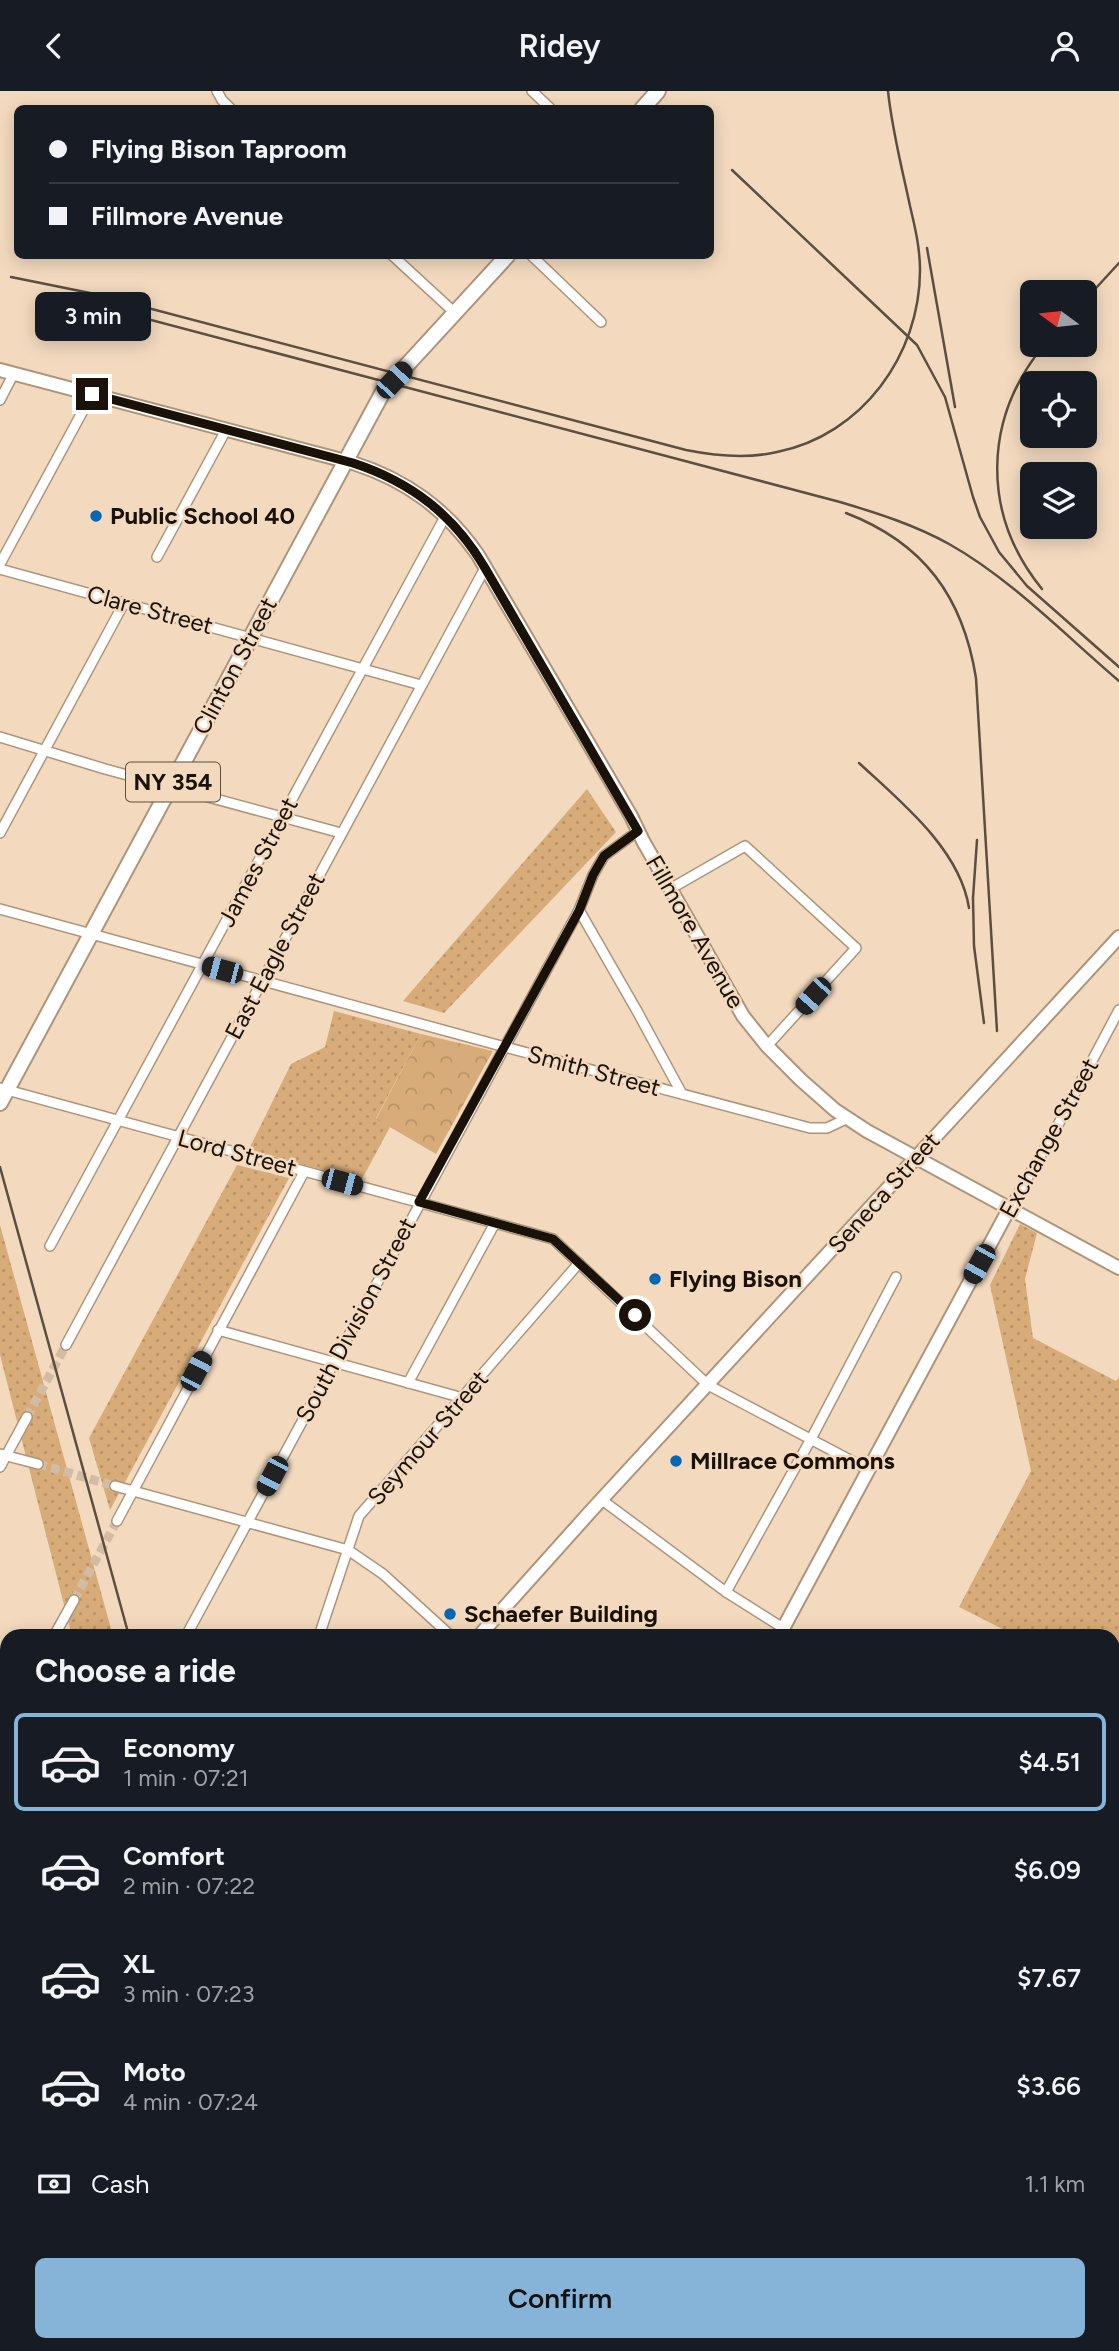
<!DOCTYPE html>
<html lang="en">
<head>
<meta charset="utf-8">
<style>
  body { margin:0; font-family:Figtree,sans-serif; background:#20242c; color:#f1f3f6; height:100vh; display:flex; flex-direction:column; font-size:26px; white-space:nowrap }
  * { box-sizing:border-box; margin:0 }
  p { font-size:23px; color:#9ea1a6 }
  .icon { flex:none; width:38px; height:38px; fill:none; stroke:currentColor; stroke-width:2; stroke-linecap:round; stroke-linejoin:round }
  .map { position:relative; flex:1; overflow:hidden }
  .drawer { position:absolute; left:0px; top:1538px; width:1120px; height:723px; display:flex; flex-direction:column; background:#171b24; border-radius:21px 21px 0 0; box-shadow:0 4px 18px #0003 }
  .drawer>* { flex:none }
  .top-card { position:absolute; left:14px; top:14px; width:700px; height:154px; border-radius:10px; box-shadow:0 4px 18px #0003; display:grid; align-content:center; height:154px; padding:0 35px; background:#171b24 }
  .needle { width:46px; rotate:285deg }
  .fabs { position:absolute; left:1020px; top:189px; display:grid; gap:14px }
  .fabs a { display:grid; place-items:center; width:77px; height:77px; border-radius:10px; background:#171b24; box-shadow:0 4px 18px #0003; font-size:35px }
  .end { position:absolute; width:32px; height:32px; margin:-16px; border:9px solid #1a1108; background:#fff; box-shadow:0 0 0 4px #fff }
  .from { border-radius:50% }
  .bubble { position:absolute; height:49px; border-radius:10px; background:#171b24; box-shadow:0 4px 18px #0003; font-size:23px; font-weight:600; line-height:49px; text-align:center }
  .car { position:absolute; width:21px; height:42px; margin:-21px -10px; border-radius:9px; box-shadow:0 0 5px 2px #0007; background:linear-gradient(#222 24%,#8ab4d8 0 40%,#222 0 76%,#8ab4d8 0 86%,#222 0) }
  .top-card b { display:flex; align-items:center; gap:24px; height:66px; font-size:26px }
  .top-card b+b { border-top:2px solid #363941 }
  .top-card i { width:18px; height:18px; background:#f1f3f6 }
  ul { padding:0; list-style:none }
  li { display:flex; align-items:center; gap:21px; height:98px; margin:0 14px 10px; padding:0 21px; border:4px solid transparent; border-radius:10px }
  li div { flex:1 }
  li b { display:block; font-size:26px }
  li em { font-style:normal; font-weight:600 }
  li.on { border-color:#86b4d8 }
  li>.icon { width:63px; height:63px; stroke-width:1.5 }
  h2 { padding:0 35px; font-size:32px; line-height:84px }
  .pay { display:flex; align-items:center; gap:18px; height:77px; padding:0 35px; font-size:26px }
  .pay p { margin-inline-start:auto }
  .primary-button { display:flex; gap:14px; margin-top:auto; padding:14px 35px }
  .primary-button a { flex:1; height:80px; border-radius:10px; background:#86b4d8; color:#111; font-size:28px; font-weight:600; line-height:80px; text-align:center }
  header { display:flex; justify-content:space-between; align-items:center; height:91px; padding:0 35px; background:#171b24; font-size:32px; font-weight:600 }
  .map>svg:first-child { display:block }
  .grass { fill:url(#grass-dots) }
  .forest { fill:url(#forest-crowns) }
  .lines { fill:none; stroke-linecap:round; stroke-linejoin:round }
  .street-tunnel { stroke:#d2bca4; stroke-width:9; stroke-dasharray:9 4.5; stroke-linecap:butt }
  .street-casing { stroke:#ac957b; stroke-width:12 }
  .secondary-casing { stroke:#ac957b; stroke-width:16 }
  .primary-casing { stroke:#ac957b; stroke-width:18 }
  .highway-casing { stroke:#ac957b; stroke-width:19 }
  .street { stroke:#fff; stroke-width:9 }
  .secondary { stroke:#fff; stroke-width:12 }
  .primary { stroke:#fff; stroke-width:14 }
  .highway { stroke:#fff; stroke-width:16 }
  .rail { stroke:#5c4e40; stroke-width:2.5 }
  .route { stroke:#1a1108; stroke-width:9 }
  .poi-dot { fill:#0467b4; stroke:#f3dabf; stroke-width:2.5 }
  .labels { text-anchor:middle; stroke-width:5; stroke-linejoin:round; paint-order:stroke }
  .shield { fill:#f3dabf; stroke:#5b4d3f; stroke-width:2 }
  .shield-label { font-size:23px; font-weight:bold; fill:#1a1108 }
  .poi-label { font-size:24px; font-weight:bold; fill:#1a1108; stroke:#f3dabf; text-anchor:start }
  .street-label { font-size:24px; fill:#1a1108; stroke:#f3dabf }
</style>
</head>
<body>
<header><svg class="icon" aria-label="back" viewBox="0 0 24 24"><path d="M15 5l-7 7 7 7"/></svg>Ridey<svg class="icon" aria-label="person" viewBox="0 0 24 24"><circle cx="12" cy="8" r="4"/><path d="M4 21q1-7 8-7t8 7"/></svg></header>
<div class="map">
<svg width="1119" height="2260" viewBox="0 0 1119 2260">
  <defs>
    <pattern id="grass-dots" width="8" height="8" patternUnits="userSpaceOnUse" patternTransform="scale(1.75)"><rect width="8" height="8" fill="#d7ac79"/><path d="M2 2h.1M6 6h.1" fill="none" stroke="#b89367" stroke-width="1.8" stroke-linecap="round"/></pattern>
    <pattern id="forest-crowns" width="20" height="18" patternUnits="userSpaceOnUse" patternTransform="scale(1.75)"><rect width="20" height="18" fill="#d7ac79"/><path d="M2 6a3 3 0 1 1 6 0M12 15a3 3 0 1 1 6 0" fill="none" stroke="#b89367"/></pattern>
  </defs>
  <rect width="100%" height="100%" fill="#f3dabf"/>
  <g class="grass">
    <path d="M587,698l29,43 -172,181 -41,-12z"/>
    <path d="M334,920l87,23 -45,84 14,9 -29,54 -112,-32 42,-85 34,-17z"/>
    <path d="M237,1074l52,13 -179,332 -21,-72z"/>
    <path d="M1020,1133l17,9 -12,46 8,59 83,43 3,-4v476l-6,10v-227h-97l-57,-29 72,-136 -41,-186z"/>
    <path d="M0,1134l113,411h-41l-72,-281z"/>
    <path d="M239,2254h71l-3,6h-57z"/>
  </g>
  <path class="forest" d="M421,943l72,17 -57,103 -60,-35z"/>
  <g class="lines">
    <g class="street-tunnel">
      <path d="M27,1326l39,-72"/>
      <path d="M38,1373l77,22"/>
      <path d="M74,1509l43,-79"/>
    </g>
    <defs>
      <g id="street">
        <path d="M217,0l5,9 9,9"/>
        <path d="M532,0l19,18"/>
        <path d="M392,164l63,58"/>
        <path d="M531,164l70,67"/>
        <path d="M0,309l14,-27"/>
        <path d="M157,466l69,-127"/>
        <path d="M0,473l92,-170"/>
        <path d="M0,478l421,116"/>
        <path d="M0,646l105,32 236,64"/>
        <path d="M0,742l124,-230"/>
        <path d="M670,798l75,-43 111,102 -89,98"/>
        <path d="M0,818l505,138 305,81h17l21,-10"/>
        <path d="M579,819l58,101 45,83"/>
        <path d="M0,997l553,151 155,146 161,85"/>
        <path d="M1009,1118l42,-71 68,-128"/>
        <path d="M50,1155l396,-731"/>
        <path d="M218,1239l245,68"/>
        <path d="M66,1254l419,-777"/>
        <path d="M408,1292l87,-160"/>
        <path d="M0,1363l38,10"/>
        <path d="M0,1376l27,-50"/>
        <path d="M115,1395l233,64 35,24 68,62"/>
        <path d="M602,1409l124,92 57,36"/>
        <path d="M117,1430l187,-349"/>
        <path d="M726,1501l85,-153 85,-162"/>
        <path d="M54,1545l20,-36"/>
        <path d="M186,1545l393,-726 14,-35 11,-19 34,-25"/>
        <path d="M319,1545l40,-120 220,-253"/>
        <path d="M0,1644l7,-13"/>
        <path d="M0,1683l7,4"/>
        <path d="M0,1890l7,-13"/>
        <path d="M1113,1923l6,-11"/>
        <path d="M45,2260l4,-6"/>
      </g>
      <g id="secondary">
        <path d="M0,279l353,93c53,17 93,46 125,92l153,261 12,25 100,175 24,30 34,34 34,30 32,21 252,137"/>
        <path d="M479,1545l111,-124 529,-575"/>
        <path d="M779,1545l230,-427"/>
        <path d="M0,1975l7,4"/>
        <path d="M1113,1999l6,4"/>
        <path d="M0,2149l7,-13"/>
        <path d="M219,2254l11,6"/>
        <path d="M152,2260l3,-6"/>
        <path d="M394,2260l3,-6"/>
      </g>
      <g id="primary">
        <path d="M642,18l16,-18"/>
        <path d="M0,1012l384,-713 124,-135"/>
      </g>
      <g id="highway">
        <path d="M1113,1664l6,-10"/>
        <path d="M1113,1698l6,-10"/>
        <path d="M800,2260l3,-6"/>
        <path d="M820,2260l3,-6"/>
      </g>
    </defs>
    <use href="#street" class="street-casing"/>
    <use href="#secondary" class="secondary-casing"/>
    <use href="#primary" class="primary-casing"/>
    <use href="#highway" class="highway-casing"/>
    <use href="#street" class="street"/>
    <use href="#secondary" class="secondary"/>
    <use href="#primary" class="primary"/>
    <use href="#highway" class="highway"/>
    <g class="rail">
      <path d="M732,79l185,175 28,52 28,100 7,20 19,35 28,34 92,81"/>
      <path d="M927,157l28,159"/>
      <path d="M11,186l84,17 591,156c30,6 61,9 91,2 85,-17 143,-97 143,-182 0,-22 -5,-43 -10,-64 -8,-38 -18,-76 -22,-115"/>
      <path d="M68,207l772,204c37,11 75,23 109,42 61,34 117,92 170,137"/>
      <path d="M1085,209l34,-37"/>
      <path d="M846,422c78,30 117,84 130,165l21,353"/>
      <path d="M1042,498c-61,-75 -59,-170 2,-244"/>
      <path d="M859,672c41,38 101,86 110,145"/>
      <path d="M977,749l-4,58 1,48 10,77"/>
      <path d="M0,1076l129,469"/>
      <path d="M305,2254l1,6"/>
      <path d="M555,2254l17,6"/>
    </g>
  </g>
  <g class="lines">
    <path class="route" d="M92,303l261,69c58,19 101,52 132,105l153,263 -34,25 -11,19 -14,36 -160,291 134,37 82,76"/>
  </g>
  <g class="poi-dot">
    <circle cx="96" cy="425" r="7"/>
    <circle cx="655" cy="1188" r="7"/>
    <circle cx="676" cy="1370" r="7"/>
    <circle cx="450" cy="1523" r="7"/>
  </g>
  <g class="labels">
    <rect class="shield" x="126" y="671.5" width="94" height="39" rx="5"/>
    <g class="shield-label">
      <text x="173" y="699">NY 354</text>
    </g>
    <g class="poi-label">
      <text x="110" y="433">Public School 40</text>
      <text x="669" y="1196">Flying Bison</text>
      <text x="690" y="1378">Millrace Commons</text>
      <text x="464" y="1531">Schaefer Building</text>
    </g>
    <g class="street-label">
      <text transform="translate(150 519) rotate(15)" y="8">Clare Street</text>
      <text transform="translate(235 575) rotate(-62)" y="8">Clinton Street</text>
      <text transform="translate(258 771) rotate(-62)" y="8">James Street</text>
      <text transform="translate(695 841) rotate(60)" y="8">Fillmore Avenue</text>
      <text transform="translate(275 865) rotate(-62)" y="8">East Eagle Street</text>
      <text transform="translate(594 980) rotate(15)" y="8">Smith Street</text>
      <text transform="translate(1049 1047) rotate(-61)" y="8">Exchange Street</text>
      <text transform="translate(237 1062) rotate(15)" y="8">Lord Street</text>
      <text transform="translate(884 1102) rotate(-48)" y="8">Seneca Street</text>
      <text transform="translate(356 1229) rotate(-62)" y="8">South Division Street</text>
      <text transform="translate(428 1347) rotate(-49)" y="8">Seymour Street</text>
    </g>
  </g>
</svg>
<div class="fabs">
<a><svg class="needle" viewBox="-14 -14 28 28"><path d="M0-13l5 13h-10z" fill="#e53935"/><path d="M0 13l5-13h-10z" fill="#9ea1a6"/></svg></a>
<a><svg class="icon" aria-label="locate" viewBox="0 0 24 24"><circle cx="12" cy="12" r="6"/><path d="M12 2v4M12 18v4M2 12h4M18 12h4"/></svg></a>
<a><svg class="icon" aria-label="layers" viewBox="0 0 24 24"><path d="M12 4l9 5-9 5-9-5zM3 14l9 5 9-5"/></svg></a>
</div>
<i class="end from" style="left:635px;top:1224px"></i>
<i class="end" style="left:92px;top:303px"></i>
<div class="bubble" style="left:35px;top:201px;width:116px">3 min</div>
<i class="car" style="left:394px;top:289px;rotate:43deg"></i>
<i class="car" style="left:222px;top:879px;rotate:285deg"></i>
<i class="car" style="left:813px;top:905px;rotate:222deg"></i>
<i class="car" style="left:342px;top:1091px;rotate:105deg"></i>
<i class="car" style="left:979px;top:1173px;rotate:209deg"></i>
<i class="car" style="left:196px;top:1280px;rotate:28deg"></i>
<i class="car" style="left:272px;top:1385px;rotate:208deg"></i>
<div class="top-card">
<b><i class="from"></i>Flying Bison Taproom</b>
<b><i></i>Fillmore Avenue</b>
</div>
<section class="drawer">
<h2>Choose a ride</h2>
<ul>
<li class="on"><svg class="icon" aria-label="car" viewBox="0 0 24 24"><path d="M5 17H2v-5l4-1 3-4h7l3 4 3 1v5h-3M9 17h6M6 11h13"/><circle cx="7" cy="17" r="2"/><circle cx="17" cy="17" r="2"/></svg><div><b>Economy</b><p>1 min · 07:21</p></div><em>$4.51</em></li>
<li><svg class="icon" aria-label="car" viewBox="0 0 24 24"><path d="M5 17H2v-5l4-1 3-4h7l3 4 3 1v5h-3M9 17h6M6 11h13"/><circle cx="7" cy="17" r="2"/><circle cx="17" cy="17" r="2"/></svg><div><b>Comfort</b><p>2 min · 07:22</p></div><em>$6.09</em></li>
<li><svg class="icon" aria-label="car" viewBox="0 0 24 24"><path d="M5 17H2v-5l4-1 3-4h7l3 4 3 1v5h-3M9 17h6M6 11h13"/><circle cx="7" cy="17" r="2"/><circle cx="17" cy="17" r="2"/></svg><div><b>XL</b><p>3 min · 07:23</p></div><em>$7.67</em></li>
<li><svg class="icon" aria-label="car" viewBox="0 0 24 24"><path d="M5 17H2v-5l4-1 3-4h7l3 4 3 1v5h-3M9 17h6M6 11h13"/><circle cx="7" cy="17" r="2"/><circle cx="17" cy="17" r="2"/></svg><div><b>Moto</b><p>4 min · 07:24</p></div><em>$3.66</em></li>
</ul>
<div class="pay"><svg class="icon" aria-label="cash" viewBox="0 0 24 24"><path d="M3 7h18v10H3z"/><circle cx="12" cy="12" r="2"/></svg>Cash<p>1.1 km</p></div>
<div class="primary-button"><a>Confirm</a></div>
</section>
</div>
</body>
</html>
